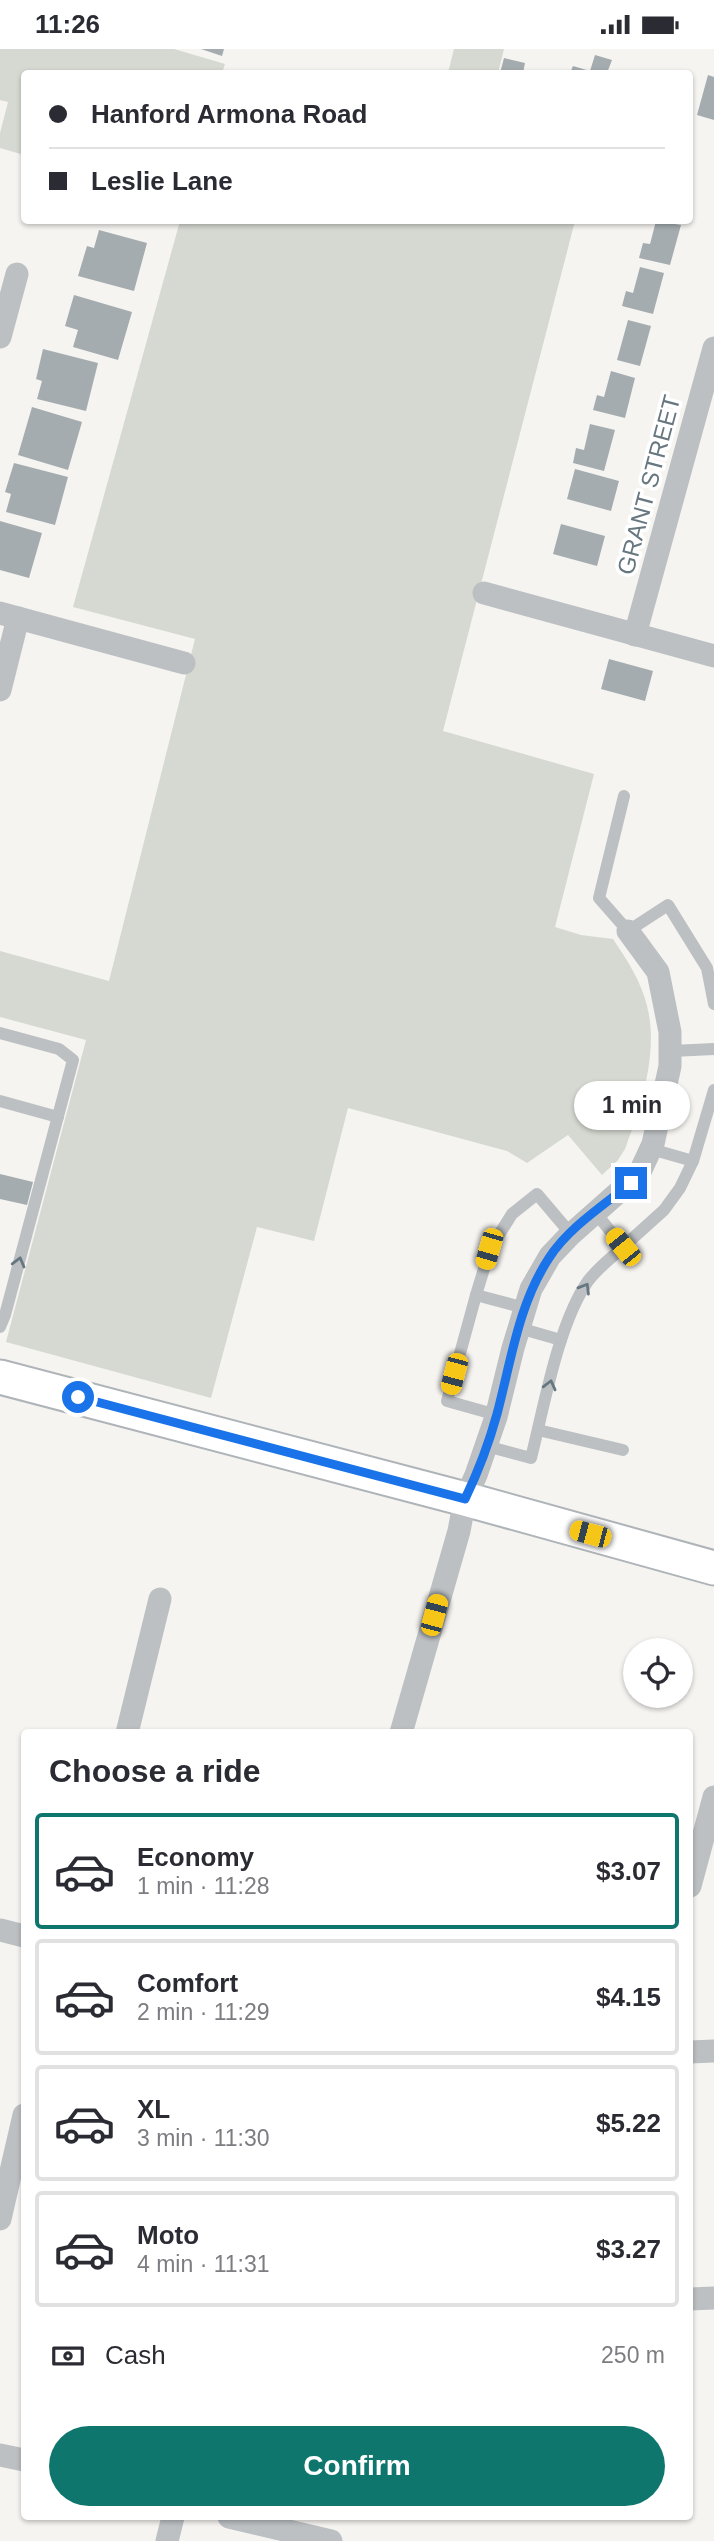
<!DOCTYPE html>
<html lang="en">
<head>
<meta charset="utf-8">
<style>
  body { margin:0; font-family:Arial,sans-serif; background:#f2f2f3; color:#2b2b33; height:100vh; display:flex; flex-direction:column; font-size:26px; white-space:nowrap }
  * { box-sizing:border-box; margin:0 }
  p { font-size:23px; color:#7c7c81 }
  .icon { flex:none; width:38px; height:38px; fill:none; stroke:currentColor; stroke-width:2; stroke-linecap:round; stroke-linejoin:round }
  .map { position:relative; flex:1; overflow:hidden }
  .details { position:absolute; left:21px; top:1680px; width:672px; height:791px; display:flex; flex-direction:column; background:#fff; border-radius:7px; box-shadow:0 2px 5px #0004 }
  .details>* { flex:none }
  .top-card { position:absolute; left:21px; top:21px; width:672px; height:154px; border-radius:7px; box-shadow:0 2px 5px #0004; display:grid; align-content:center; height:154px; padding:0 28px; background:#fff }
  .controls { position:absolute; left:623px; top:1589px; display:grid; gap:14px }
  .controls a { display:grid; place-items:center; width:70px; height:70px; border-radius:50%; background:#fff; box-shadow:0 2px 5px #0004; font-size:35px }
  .end { position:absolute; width:32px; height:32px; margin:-16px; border:9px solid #1a73e8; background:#fff; box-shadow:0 0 0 4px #fff }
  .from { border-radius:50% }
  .bubble { position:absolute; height:49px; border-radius:24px; background:#fff; box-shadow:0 2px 5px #0004; font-size:23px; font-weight:800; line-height:49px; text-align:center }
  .car { position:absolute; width:21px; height:42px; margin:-21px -10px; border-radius:9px; box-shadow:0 0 5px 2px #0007; background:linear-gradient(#f5c518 24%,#345 0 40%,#f5c518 0 76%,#345 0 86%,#f5c518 0) }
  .top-card b { display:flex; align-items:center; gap:24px; height:66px; font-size:26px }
  .top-card b+b { border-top:2px solid #e1e1e2 }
  .top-card i { width:18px; height:18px; background:#2b2b33 }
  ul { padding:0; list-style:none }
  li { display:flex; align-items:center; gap:21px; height:116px; margin:0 14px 10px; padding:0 14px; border:4px solid #e1e1e2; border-radius:7px }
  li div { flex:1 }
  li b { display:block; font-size:26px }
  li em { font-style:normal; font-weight:800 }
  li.active { border-color:#0f766e }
  li>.icon { width:63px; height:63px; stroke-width:1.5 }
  h2 { padding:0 28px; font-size:32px; line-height:84px }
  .pay { display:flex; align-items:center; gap:18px; height:77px; padding:0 28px; font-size:26px }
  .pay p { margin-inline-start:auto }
  .cta { display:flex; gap:14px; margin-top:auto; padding:14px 28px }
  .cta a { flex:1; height:80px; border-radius:42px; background:#0f766e; color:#fff; font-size:28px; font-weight:800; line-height:80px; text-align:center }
  .status { display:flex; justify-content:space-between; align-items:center; height:49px; padding:0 35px; background:#fff; direction:ltr }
  .status svg { height:19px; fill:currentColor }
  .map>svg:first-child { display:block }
  .green { fill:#d5d9d1 }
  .building { fill:#a4acb0 }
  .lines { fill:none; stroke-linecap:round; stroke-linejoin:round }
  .secondary-casing { stroke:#afb4b8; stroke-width:37 }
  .lane { stroke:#bcc0c3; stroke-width:12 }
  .street { stroke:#bcc0c3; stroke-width:23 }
  .secondary { stroke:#fff; stroke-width:33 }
  .oneway { stroke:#677780 }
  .route { stroke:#1a73e8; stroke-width:9 }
  .labels { text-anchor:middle; stroke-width:7; stroke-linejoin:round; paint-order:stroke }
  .street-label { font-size:24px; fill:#677780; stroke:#fff }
</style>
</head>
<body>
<div class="status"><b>11:26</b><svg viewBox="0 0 49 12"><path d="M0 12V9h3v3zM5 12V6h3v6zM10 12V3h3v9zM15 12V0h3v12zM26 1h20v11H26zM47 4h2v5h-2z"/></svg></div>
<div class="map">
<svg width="714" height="2492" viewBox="0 0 714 2492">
  <rect width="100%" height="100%" fill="#f5f4f1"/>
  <g class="green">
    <path d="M0,0h174l51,15 -3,9h-198v82l-24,-7v-15l8,-31 -8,-2z"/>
    <path d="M454,0h50l-6,24h-50z"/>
    <path d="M180,172h395l-132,510 151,43 -39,153 26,8 32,4c14,21 28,42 34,67 12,46 -6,100 -22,143l-7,11 -16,15 -34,-40 -41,28 -20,-12 -159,-43 -34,133 -57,-14 -46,171 -205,-56 80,-302 -86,-23v-66l109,30 86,-342 -122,-32z"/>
  </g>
  <g class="building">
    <path d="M201,0h23l-2,7z"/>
    <path d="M595,6l17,5 -5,13h-37l3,-7 17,5z"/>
    <path d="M504,9l21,5 -2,10h-23z"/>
    <path d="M708,26l6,2v43l-17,-5z"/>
    <path d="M656,172l25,4 -11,40 -31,-7 4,-15 7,1z"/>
    <path d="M99,181l48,13 -13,48 -56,-15 9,-30 7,2z"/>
    <path d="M640,218l24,6 -11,41 -31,-8 4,-15 7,2z"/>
    <path d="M74,246l58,17 -14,48 -45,-13 5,-17 -13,-4z"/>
    <path d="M628,271l23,6 -11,40 -23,-6z"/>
    <path d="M43,300l55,14 -12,48 -49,-12 5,-18 -6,-2z"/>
    <path d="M611,322l24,7 -10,40 -32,-8 4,-15 7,2z"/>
    <path d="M32,358l50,15 -14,48 -50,-15z"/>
    <path d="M590,375l25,6 -11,41 -31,-8 3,-15 8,2z"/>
    <path d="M14,414l54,14 -13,48 -49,-13 5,-18 -6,-2z"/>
    <path d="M575,420l44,12 -8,30 -44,-12z"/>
    <path d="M0,472l42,12 -13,45 -29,-8z"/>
    <path d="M561,475l44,12 -8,30 -44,-12z"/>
    <path d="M609,610l44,12 -8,30 -44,-12z"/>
    <path d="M0,1125l33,8 -6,23 -27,-6z"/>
  </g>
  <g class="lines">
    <defs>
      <path id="secondary" d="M0,1328l465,122 249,69"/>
    </defs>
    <use href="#secondary" class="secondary-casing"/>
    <g class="lane">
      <path d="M624,747l-25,102 29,33 40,-26 39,63 7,36"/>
      <path d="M0,984l59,16 14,11 -68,255 -5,12"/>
      <path d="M672,1002l42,-2"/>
      <path d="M0,1052l58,16"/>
      <path d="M651,1100l42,12 21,-71"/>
      <path d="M595,1163l28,35 41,-37 16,-22 13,-27"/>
      <path d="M476,1246l-29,106 50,14"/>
      <path d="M525,1259l-49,-13 14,-46 22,-35 25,-20 34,40"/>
      <path d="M519,1279l42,12"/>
      <path d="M538,1381l85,20"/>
      <path d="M486,1397l45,12c13,-51 27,-134 57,-177 10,-13 23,-23 35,-34"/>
    </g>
    <g class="street">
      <path d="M0,288l17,-63"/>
      <path d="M484,544l230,63"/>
      <path d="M0,564l184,50"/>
      <path d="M635,586l79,-287"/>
      <path d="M0,641l18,-72"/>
      <path d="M127,1684l33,-134"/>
      <path d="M401,1684l58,-202 6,-32 11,-24 20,-58 17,-69 18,-59 19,-33 19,-20 70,-62 14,-30 17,-78v-34l-12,-60 -30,-41"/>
      <path d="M690,1837l24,-89"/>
      <path d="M0,1881l24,6"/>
      <path d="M690,2003l24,-1"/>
      <path d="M0,2170l24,-104"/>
      <path d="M690,2250l24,-1"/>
      <path d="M0,2406l24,5"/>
      <path d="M229,2468l102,24"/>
      <path d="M167,2492l6,-24"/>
    </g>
    <use href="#secondary" class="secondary"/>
  </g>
  <defs><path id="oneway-chevron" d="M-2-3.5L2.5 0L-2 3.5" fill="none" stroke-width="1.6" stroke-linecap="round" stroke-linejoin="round" transform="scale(1.75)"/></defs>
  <g class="oneway">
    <use href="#oneway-chevron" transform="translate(19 1213) rotate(-75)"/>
    <use href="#oneway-chevron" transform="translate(585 1239) rotate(-59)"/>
    <use href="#oneway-chevron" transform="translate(550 1336) rotate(-76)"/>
  </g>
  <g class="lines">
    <path class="route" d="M78,1348l387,102c13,-27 24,-56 32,-85 14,-52 21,-109 52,-156 19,-30 55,-53 82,-75"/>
  </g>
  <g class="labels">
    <g class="street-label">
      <text transform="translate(649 436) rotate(-75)" y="8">GRANT STREET</text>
    </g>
  </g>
</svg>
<div class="controls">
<a><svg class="icon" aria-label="locate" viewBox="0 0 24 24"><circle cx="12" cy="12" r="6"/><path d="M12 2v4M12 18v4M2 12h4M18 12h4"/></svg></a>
</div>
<i class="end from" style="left:78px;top:1348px"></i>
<i class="end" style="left:631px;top:1134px"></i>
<div class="bubble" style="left:574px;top:1032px;width:116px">1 min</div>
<i class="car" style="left:623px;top:1198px;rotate:321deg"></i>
<i class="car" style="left:489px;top:1200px;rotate:196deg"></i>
<i class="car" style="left:454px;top:1325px;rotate:195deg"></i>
<i class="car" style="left:590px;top:1485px;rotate:285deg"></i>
<i class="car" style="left:434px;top:1566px;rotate:15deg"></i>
<div class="top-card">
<b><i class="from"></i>Hanford Armona Road</b>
<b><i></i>Leslie Lane</b>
</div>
<section class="details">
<h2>Choose a ride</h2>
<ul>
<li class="active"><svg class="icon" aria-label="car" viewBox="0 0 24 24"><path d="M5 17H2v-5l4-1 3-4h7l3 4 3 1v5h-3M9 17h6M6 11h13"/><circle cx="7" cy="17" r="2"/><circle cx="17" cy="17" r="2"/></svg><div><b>Economy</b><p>1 min · 11:28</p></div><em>$3.07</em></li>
<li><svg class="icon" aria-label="car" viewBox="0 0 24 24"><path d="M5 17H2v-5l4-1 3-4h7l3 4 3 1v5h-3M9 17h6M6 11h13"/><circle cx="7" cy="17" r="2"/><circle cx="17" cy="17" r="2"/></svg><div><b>Comfort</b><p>2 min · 11:29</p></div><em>$4.15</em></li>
<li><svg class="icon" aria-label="car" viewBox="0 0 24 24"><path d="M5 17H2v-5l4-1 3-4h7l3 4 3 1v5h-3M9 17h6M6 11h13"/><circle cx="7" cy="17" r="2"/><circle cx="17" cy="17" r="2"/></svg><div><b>XL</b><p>3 min · 11:30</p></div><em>$5.22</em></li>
<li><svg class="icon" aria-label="car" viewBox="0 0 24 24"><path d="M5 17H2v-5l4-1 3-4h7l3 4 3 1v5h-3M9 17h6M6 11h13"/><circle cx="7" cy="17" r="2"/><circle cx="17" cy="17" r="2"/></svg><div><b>Moto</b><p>4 min · 11:31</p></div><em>$3.27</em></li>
</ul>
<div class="pay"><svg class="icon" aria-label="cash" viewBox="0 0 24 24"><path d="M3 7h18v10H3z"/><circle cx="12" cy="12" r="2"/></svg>Cash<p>250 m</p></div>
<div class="cta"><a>Confirm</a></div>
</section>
</div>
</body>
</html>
